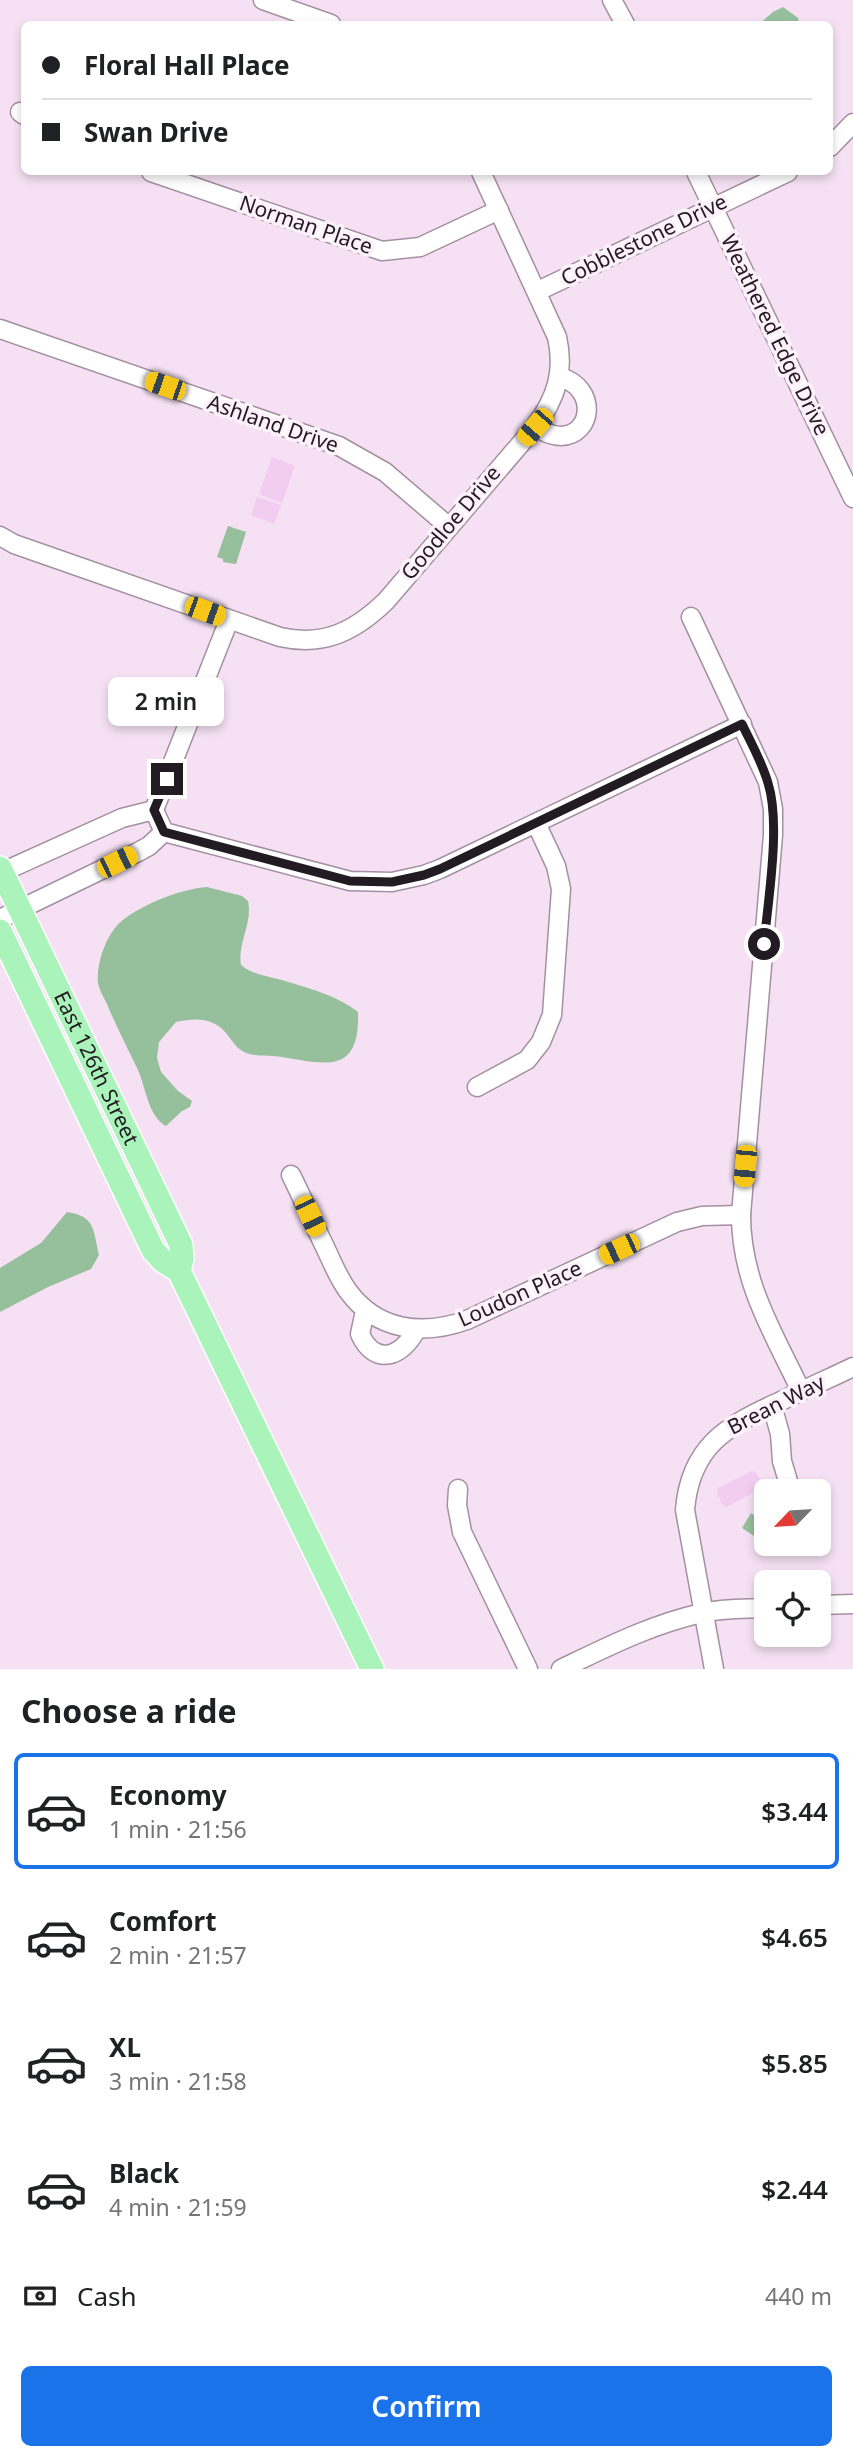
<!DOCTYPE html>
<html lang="en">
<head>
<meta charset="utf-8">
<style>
  body { margin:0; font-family:"Noto Sans",sans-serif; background:#f2f2f2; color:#202124; height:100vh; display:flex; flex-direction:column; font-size:26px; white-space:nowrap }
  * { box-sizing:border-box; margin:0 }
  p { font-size:23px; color:#757577 }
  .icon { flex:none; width:38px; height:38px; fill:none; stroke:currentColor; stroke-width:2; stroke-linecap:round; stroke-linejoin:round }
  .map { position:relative; height:1669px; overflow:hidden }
  .panel { display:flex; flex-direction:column; background:#fff; flex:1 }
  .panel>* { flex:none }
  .top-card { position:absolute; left:21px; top:21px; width:812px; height:154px; border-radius:10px; box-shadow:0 4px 10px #0003; display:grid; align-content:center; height:154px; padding:0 21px; background:#fff }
  .needle { width:46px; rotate:245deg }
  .fabs { position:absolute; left:754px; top:1479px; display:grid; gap:14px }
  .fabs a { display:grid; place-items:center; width:77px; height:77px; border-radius:10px; background:#fff; box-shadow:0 4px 10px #0003; font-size:35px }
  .end { position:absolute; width:32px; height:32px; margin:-16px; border:9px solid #221b21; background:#fff; box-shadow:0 0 0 4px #fff }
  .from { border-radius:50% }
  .bubble { position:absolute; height:49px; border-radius:10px; background:#fff; box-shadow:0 4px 10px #0003; font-size:23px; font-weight:600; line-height:49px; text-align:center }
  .car { position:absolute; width:21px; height:42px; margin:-21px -10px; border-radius:9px; box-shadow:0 0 5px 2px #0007; background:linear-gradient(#f5c518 24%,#345 0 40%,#f5c518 0 76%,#345 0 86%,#f5c518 0) }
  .top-card b { display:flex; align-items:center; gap:24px; height:66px; font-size:26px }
  .top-card b+b { border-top:2px solid #e0e0e0 }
  .top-card i { width:18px; height:18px; background:#202124 }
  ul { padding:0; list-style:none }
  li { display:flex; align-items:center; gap:21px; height:116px; margin:0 14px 10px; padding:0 7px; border:4px solid transparent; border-radius:10px }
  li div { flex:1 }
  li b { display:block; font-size:26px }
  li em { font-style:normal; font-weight:600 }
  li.current { border-color:#1a73e8 }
  li>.icon { width:63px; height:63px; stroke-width:1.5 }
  h2 { padding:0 21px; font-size:32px; line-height:84px }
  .pay { display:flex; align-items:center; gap:18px; height:77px; padding:0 21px; font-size:26px }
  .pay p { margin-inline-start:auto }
  .action { display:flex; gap:14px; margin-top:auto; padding:14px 21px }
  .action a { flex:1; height:80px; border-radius:10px; background:#1a73e8; color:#fff; font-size:28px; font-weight:600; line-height:80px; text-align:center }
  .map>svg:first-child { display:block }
  .green { fill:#f3ccf1 }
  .water { fill:#96bf9c }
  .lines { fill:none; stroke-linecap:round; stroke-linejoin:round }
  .minor-casing { stroke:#a390a1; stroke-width:21 }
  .major-casing { stroke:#fff; stroke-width:26 }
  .minor { stroke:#fff; stroke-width:18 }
  .major { stroke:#aaf4bb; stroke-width:23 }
  .route { stroke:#221b21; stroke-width:9 }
  .labels { text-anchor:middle; stroke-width:7; stroke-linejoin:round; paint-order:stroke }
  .street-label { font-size:21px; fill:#221b21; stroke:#fdf1fc }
</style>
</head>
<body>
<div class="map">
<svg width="853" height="1669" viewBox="0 0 853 1669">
  <rect width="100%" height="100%" fill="#f5e1f3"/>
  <g class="green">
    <path d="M272,457l23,9 -13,37 -23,-9z"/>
    <path d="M257,497l24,8 -7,19 -23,-9z"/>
    <path d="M752,1471l4,2 10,17h-8l-31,17 -5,-2 -5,-13 1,-4z"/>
  </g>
  <g class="water">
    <path d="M783,7l15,11 1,6h-40l14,-12z"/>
    <path d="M228,526l18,6 -10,32 -13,-2v-3l-6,-2z"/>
    <path d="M207,887l35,9 6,5c5,23 -11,42 -7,64 12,10 26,11 41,15 25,8 55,15 76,32 2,63 -32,52 -76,45 -11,-2 -28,0 -38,-5 -9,-5 -12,-12 -18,-19 -13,-16 -32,-15 -50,-11l-17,20 -2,16 4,14 17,19 14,10 -2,6 -8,4 -16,15c-18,-10 -20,-38 -28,-56 -11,-23 -22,-44 -32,-68 -3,-6 -7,-13 -8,-19 -2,-20 9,-51 25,-63 20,-16 58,-31 84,-33z"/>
    <path d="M67,1212c29,4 26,19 32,43l-8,14 -43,18 -48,25v-44l41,-25z"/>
    <path d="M751,1513l15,11v20h12l-1,1 -2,-1 -3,4 -30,-20z"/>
  </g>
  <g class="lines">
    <defs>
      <g id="minor">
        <path d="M263,0l68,24"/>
        <path d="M612,0l13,24"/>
        <path d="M20,112l4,3"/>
        <path d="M830,147l23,-24"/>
        <path d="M151,172l231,79 38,-4 79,-37"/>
        <path d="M696,172l157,326"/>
        <path d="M538,291l250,-119"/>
        <path d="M0,329l339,117 46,26 63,54"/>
        <path d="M535,427c8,4 16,9 26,9 32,-1 37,-48 -1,-59"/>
        <path d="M0,536l14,8 266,93c44,10 75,-6 106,-36l149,-174c21,-29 30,-55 22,-90l-76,-165"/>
        <path d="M691,617l77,165 5,27v26l-32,380c0,67 32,117 60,176"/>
        <path d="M154,810l10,22 186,49 42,1 32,-7 16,-6 302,-145"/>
        <path d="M154,810l75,-190"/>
        <path d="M0,873l122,-55 32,-8"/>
        <path d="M0,919l138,-67 11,-6 15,-14"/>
        <path d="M477,1087l50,-27 14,-18 11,-27 9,-126 -5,-23 -20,-43"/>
        <path d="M291,1175c11,22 21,45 32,68 8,16 14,33 25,48 29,40 75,45 119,29l210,-98 25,-6 39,-1"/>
        <path d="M365,1311l-5,23c15,33 42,23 56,-4"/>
        <path d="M772,1405l8,29 2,27 9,30"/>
        <path d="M458,1489l-1,16 5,27 66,137"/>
        <path d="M819,1605l34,-1"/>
        <path d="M561,1669c46,-22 91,-45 141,-56 21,-5 43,-4 64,-5"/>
        <path d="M714,1669l-29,-159c5,-63 41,-84 94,-108 24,-12 49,-23 74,-35"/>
      </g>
      <g id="major">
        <path id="s1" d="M0,868l181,377 1,14 -3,12"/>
        <path d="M0,931l153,319 10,11 16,10 193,398"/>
      </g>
    </defs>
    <use href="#minor" class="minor-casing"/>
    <use href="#major" class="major-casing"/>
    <use href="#minor" class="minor"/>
    <use href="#major" class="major"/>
  </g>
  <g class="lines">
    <path class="route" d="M167,779l-13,31 10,22 186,49 42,1 32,-7 16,-6 302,-145c9,19 20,38 26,59 13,41 0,117 -4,161"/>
  </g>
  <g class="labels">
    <g class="street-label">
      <text transform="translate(306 225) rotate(19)" y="7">Norman Place</text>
      <text transform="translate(644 240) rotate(-26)" y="7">Cobblestone Drive</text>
      <text transform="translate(775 335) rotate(64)" y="7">Weathered Edge Drive</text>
      <text transform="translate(273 424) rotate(19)" y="7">Ashland Drive</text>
      <text transform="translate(451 523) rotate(-50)" y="7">Goodloe Drive</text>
      <text dy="7" stroke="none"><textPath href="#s1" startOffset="222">East 126th Street</textPath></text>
      <text transform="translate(520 1294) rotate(-24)" y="7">Loudon Place</text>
      <text transform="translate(776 1405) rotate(-27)" y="7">Brean Way</text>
    </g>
  </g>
</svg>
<div class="fabs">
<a><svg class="needle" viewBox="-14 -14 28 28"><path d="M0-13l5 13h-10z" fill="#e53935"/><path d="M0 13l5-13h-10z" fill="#757577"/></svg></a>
<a><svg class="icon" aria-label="locate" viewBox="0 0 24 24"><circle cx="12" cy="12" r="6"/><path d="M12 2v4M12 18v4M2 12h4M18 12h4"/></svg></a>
</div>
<i class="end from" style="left:764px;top:944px"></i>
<i class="end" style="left:167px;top:779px"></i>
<div class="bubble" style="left:108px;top:677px;width:116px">2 min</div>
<i class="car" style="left:165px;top:386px;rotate:289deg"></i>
<i class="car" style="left:535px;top:427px;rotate:221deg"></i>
<i class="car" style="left:205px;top:611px;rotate:110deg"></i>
<i class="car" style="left:117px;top:862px;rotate:64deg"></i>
<i class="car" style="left:745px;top:1166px;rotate:185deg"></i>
<i class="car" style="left:310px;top:1216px;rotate:155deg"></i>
<i class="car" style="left:619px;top:1249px;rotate:245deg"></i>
<div class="top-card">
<b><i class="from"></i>Floral Hall Place</b>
<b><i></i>Swan Drive</b>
</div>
</div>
<section class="panel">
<h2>Choose a ride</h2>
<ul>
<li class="current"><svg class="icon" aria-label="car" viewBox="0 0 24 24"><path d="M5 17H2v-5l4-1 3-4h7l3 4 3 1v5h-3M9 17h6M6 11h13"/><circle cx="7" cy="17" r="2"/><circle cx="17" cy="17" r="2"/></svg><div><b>Economy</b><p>1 min · 21:56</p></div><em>$3.44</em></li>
<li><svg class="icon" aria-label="car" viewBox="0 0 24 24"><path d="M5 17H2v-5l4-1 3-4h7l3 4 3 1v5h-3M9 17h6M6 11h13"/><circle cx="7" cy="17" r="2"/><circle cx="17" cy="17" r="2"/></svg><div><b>Comfort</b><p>2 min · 21:57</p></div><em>$4.65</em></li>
<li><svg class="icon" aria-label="car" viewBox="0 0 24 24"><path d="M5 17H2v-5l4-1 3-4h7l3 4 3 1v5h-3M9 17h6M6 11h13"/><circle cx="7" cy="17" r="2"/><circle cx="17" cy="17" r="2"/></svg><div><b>XL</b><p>3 min · 21:58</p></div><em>$5.85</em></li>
<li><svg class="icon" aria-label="car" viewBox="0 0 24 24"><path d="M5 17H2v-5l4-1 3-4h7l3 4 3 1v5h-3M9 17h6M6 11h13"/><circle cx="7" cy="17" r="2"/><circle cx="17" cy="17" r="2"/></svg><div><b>Black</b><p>4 min · 21:59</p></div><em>$2.44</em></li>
</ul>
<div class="pay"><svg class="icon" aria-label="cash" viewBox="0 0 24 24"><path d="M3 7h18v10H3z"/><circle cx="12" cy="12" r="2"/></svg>Cash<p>440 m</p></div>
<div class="action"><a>Confirm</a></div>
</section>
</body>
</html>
